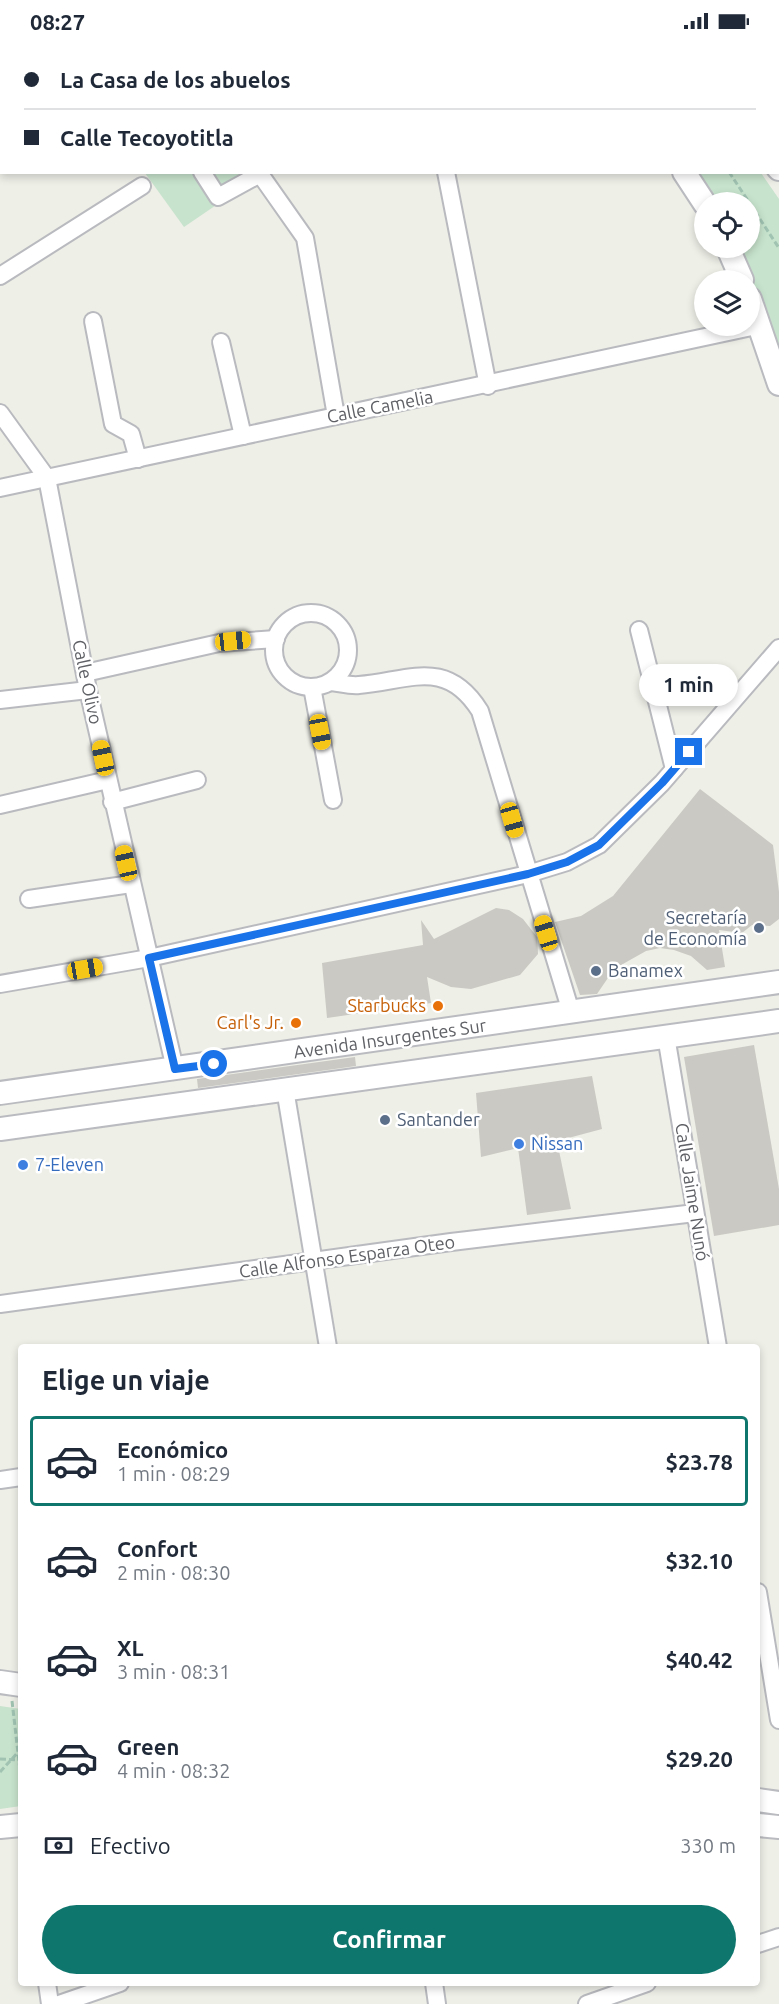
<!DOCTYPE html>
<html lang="es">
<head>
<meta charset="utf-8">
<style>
  body { margin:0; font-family:Ubuntu,sans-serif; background:#f2f2f3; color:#1f2937; height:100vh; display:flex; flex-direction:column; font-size:22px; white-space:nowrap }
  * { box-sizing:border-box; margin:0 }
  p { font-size:20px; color:#747a83 }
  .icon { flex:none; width:33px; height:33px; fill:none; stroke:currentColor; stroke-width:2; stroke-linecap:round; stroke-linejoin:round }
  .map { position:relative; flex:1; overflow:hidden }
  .sheet { position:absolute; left:18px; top:1302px; width:742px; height:642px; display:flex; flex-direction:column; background:#fff; border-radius:6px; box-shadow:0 3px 9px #0003 }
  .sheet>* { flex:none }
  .hud { position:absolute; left:0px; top:0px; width:780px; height:132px; box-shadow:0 3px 9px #0003; display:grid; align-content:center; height:132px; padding:0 24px; background:#fff }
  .fabs { position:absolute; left:694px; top:150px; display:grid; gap:12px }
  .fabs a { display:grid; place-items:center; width:66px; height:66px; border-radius:50%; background:#fff; box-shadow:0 3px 9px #0003; font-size:30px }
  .end { position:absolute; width:27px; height:27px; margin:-14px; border:8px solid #1a73e8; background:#fff; box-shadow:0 0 0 3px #fff }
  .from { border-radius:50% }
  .bubble { position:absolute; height:42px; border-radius:21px; background:#fff; box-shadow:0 3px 9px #0003; font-size:20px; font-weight:600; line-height:42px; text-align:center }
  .car { position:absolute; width:18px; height:36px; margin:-18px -9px; border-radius:8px; box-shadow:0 0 4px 2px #0007; background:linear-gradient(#f5c518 24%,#345 0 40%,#f5c518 0 76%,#345 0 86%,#f5c518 0) }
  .hud b { display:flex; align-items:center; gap:21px; height:57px; font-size:22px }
  .hud b+b { border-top:2px solid #e0e1e3 }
  .hud i { width:15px; height:15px; background:#1f2937 }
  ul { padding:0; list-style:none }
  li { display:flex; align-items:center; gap:18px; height:90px; margin:0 12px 9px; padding:0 12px; border:3px solid transparent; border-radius:6px }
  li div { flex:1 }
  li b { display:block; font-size:22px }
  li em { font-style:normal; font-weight:600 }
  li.selected { border-color:#0f766e }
  li>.icon { width:54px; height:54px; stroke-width:1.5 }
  h2 { padding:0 24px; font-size:27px; line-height:72px }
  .pay { display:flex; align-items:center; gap:15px; height:66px; padding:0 24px; font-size:22px }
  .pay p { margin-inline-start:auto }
  .primary-button { display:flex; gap:12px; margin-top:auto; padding:12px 24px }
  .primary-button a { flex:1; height:69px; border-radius:36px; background:#0f766e; color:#fff; font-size:24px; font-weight:600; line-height:69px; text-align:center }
  .status { display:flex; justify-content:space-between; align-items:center; height:42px; padding:0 30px; background:#fff; direction:ltr }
  .status svg { height:16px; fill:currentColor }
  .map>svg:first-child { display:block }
  .green { fill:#c7e3cd }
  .building { fill:#cac9c3 }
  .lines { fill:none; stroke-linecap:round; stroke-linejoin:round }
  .street-casing { stroke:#b9babf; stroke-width:20 }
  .secondary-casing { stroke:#babbc0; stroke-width:26 }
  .path { stroke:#a0c3b2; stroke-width:3; stroke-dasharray:6 3; stroke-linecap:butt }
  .street { stroke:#fff; stroke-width:16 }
  .secondary { stroke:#fff; stroke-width:22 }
  .route { stroke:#1a73e8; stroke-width:8 }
  .service-dot { fill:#5c6f8a; stroke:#fff; stroke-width:2 }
  .food-dot { fill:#e8710a; stroke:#fff; stroke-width:2 }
  .shop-dot { fill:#3f7fe0; stroke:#fff; stroke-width:2 }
  .labels { text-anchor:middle; stroke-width:5; stroke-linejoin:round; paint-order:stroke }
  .street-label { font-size:18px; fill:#5e6065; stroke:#fff }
  .service-label { font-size:18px; fill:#4e5e75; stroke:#fff; text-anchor:start }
  .food-label { font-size:18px; fill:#c56008; stroke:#fff; text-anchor:end }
  .shop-label { font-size:18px; fill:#366cbe; stroke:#fff; text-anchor:start }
</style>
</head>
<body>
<div class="status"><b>08:27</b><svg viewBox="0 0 49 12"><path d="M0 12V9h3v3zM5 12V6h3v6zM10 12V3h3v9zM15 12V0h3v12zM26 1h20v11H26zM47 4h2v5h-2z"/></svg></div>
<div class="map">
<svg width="779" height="1962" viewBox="0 0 779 1962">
  <rect width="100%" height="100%" fill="#eeefe7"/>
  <g class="green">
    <path d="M145,131h99l6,9 -66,45z"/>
    <path d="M696,131h65l18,26v153l-41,-104h12v-46h-34z"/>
    <path d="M0,1664l21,3v97l-21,3z"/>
  </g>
  <g class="building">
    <path d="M700,747l73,56 6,47v27l-9,7 -18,-1 -10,8 -23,-3 6,37 -18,3 -16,-14 -17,-6 -14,-2 -14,3 -32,18 -17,25 -17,1 -25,-73 26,-6 32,-20z"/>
    <path d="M496,866l13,2 14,9 14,18 1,17 -18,21 -49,14 -20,-2 -24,-10 4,26 -104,15 -5,-55 101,-18 -2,-25 13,19z"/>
    <path d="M754,1003l25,144v36l-65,11 -30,-179z"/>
    <path d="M355,1015l1,9 -158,22 -1,-9z"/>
    <path d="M592,1034l10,53 -45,12 14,68 -44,6 -9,-67 -37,9 -5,-64z"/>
  </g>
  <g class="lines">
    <defs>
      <g id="street">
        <path d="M0,102l2,-1"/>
        <path d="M202,130l16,25 42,-23 45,64 31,178"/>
        <path d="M446,130l42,214"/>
        <path d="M0,234l142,-90"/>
        <path d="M93,279l20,103 18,10 7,25"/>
        <path d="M221,300l22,94"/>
        <path d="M0,371l47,65 41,212 87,379"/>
        <path d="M0,446l761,-163"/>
        <circle cx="311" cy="608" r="37"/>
        <path d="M639,588l35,139"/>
        <path d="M85,631l134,-30 57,-4"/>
        <path d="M331,640c9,1 19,4 28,3 50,-4 87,-28 121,26l91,301"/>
        <path d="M312,645l21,113"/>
        <path d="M0,658l88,-10"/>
        <path d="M112,760l85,-22"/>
        <path d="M0,763l108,-25"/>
        <path d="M29,857l102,-15"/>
        <path d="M0,942l149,-26 379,-84 39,-12 32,-17 63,-62 117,-135"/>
        <path d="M666,994l52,311"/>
        <path d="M285,1047l43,258"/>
        <path d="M0,1262l451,-62 244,-29"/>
        <path d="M0,1438l21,-3"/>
        <path d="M758,1550l21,128"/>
        <path d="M758,1902l21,-7"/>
        <path d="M47,1941l3,21"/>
        <path d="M434,1941l3,21"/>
        <path d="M59,1962l61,-21"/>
        <path d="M587,1962l60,-21"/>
      </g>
      <g id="secondary">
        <path d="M599,0l1,2"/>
        <path d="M694,0l1,2"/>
        <path d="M725,0l1,2"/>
        <path d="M778,79l1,1"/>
        <path d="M778,126l1,1"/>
        <path d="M684,130l21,32"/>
        <path d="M728,206l14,32"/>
        <path d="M750,257l29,85"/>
        <path d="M0,1051l779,-111"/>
        <path d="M0,1087l779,-108"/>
        <path d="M0,1640l21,3"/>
        <path d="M758,1758l21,3"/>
        <path d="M758,1783l21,2"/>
        <path d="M0,1785l21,-2"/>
      </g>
    </defs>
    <use href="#street" class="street-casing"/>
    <use href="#secondary" class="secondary-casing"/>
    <g class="path">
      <path d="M643,0l1,2"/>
      <path d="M729,130l20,30"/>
      <path d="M750,162l29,44"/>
      <path d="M12,1659l9,78"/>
      <path d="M0,1717l21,1"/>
      <path d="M0,1730l21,-23"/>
    </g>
    <use href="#street" class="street"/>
    <use href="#secondary" class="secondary"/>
  </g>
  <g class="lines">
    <path class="route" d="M214,1022l-39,5 -26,-111 379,-84 39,-12 32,-17 63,-62 27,-31"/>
  </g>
  <g class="service-dot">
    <circle cx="759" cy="886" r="6"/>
    <circle cx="596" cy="929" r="6"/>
    <circle cx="385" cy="1078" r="6"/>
  </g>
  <g class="food-dot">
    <circle cx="438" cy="964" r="6"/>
    <circle cx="296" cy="981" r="6"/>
  </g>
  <g class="shop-dot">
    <circle cx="519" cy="1102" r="6"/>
    <circle cx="23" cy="1123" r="6"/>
  </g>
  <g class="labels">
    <g class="street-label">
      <text transform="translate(380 365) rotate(-11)" y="6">Calle Camelia</text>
      <text transform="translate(87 640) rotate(78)" y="6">Calle Olivo</text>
      <text transform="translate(390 997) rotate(-8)" y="6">Avenida Insurgentes Sur</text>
      <text transform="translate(692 1150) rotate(81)" y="6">Calle Jaime Nunó</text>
      <text transform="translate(347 1215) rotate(-8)" y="6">Calle Alfonso Esparza Oteo</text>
    </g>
    <g class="service-label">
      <text x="747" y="882" text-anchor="end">Secretaría<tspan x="747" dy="21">de Economía</tspan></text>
      <text x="608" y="935">Banamex</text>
      <text x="397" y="1084">Santander</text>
    </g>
    <g class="food-label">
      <text x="426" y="970">Starbucks</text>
      <text x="284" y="987">Carl's Jr.</text>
    </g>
    <g class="shop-label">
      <text x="531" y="1108">Nissan</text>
      <text x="35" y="1129">7-Eleven</text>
    </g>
  </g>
</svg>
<div class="fabs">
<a><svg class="icon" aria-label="locate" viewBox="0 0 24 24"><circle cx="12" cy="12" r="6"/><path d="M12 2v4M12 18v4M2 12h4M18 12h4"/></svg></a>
<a><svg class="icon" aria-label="layers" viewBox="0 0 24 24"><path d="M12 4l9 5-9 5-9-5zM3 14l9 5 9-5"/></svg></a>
</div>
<i class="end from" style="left:214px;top:1022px"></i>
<i class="end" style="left:689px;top:710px"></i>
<div class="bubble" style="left:639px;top:622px;width:99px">1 min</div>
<i class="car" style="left:233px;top:599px;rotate:84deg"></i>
<i class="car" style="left:320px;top:690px;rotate:169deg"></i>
<i class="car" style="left:103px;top:716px;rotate:348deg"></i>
<i class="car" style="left:512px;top:778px;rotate:164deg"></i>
<i class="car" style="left:126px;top:821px;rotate:347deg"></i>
<i class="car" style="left:546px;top:891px;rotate:343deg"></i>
<i class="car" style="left:85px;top:927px;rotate:80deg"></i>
<div class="hud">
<b><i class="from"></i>La Casa de los abuelos</b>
<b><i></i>Calle Tecoyotitla</b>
</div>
<section class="sheet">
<h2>Elige un viaje</h2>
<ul>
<li class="selected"><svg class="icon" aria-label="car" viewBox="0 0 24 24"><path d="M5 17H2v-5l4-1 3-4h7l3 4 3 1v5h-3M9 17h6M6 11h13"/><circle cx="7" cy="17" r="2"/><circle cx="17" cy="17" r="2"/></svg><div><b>Económico</b><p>1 min · 08:29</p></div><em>$23.78</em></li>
<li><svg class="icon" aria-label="car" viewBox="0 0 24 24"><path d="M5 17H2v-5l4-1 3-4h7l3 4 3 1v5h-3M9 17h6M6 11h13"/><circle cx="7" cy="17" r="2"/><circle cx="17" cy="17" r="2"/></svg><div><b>Confort</b><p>2 min · 08:30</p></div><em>$32.10</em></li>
<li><svg class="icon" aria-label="car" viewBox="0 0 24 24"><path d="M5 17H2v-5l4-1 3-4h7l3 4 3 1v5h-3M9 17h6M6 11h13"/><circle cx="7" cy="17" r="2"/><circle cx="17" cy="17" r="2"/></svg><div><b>XL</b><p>3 min · 08:31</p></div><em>$40.42</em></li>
<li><svg class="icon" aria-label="car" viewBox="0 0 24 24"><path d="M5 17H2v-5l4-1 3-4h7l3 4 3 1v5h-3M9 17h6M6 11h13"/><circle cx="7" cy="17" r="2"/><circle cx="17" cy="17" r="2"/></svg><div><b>Green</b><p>4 min · 08:32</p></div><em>$29.20</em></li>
</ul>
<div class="pay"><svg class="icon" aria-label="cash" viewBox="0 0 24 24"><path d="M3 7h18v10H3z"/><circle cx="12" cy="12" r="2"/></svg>Efectivo<p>330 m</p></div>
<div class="primary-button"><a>Confirmar</a></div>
</section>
</div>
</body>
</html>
